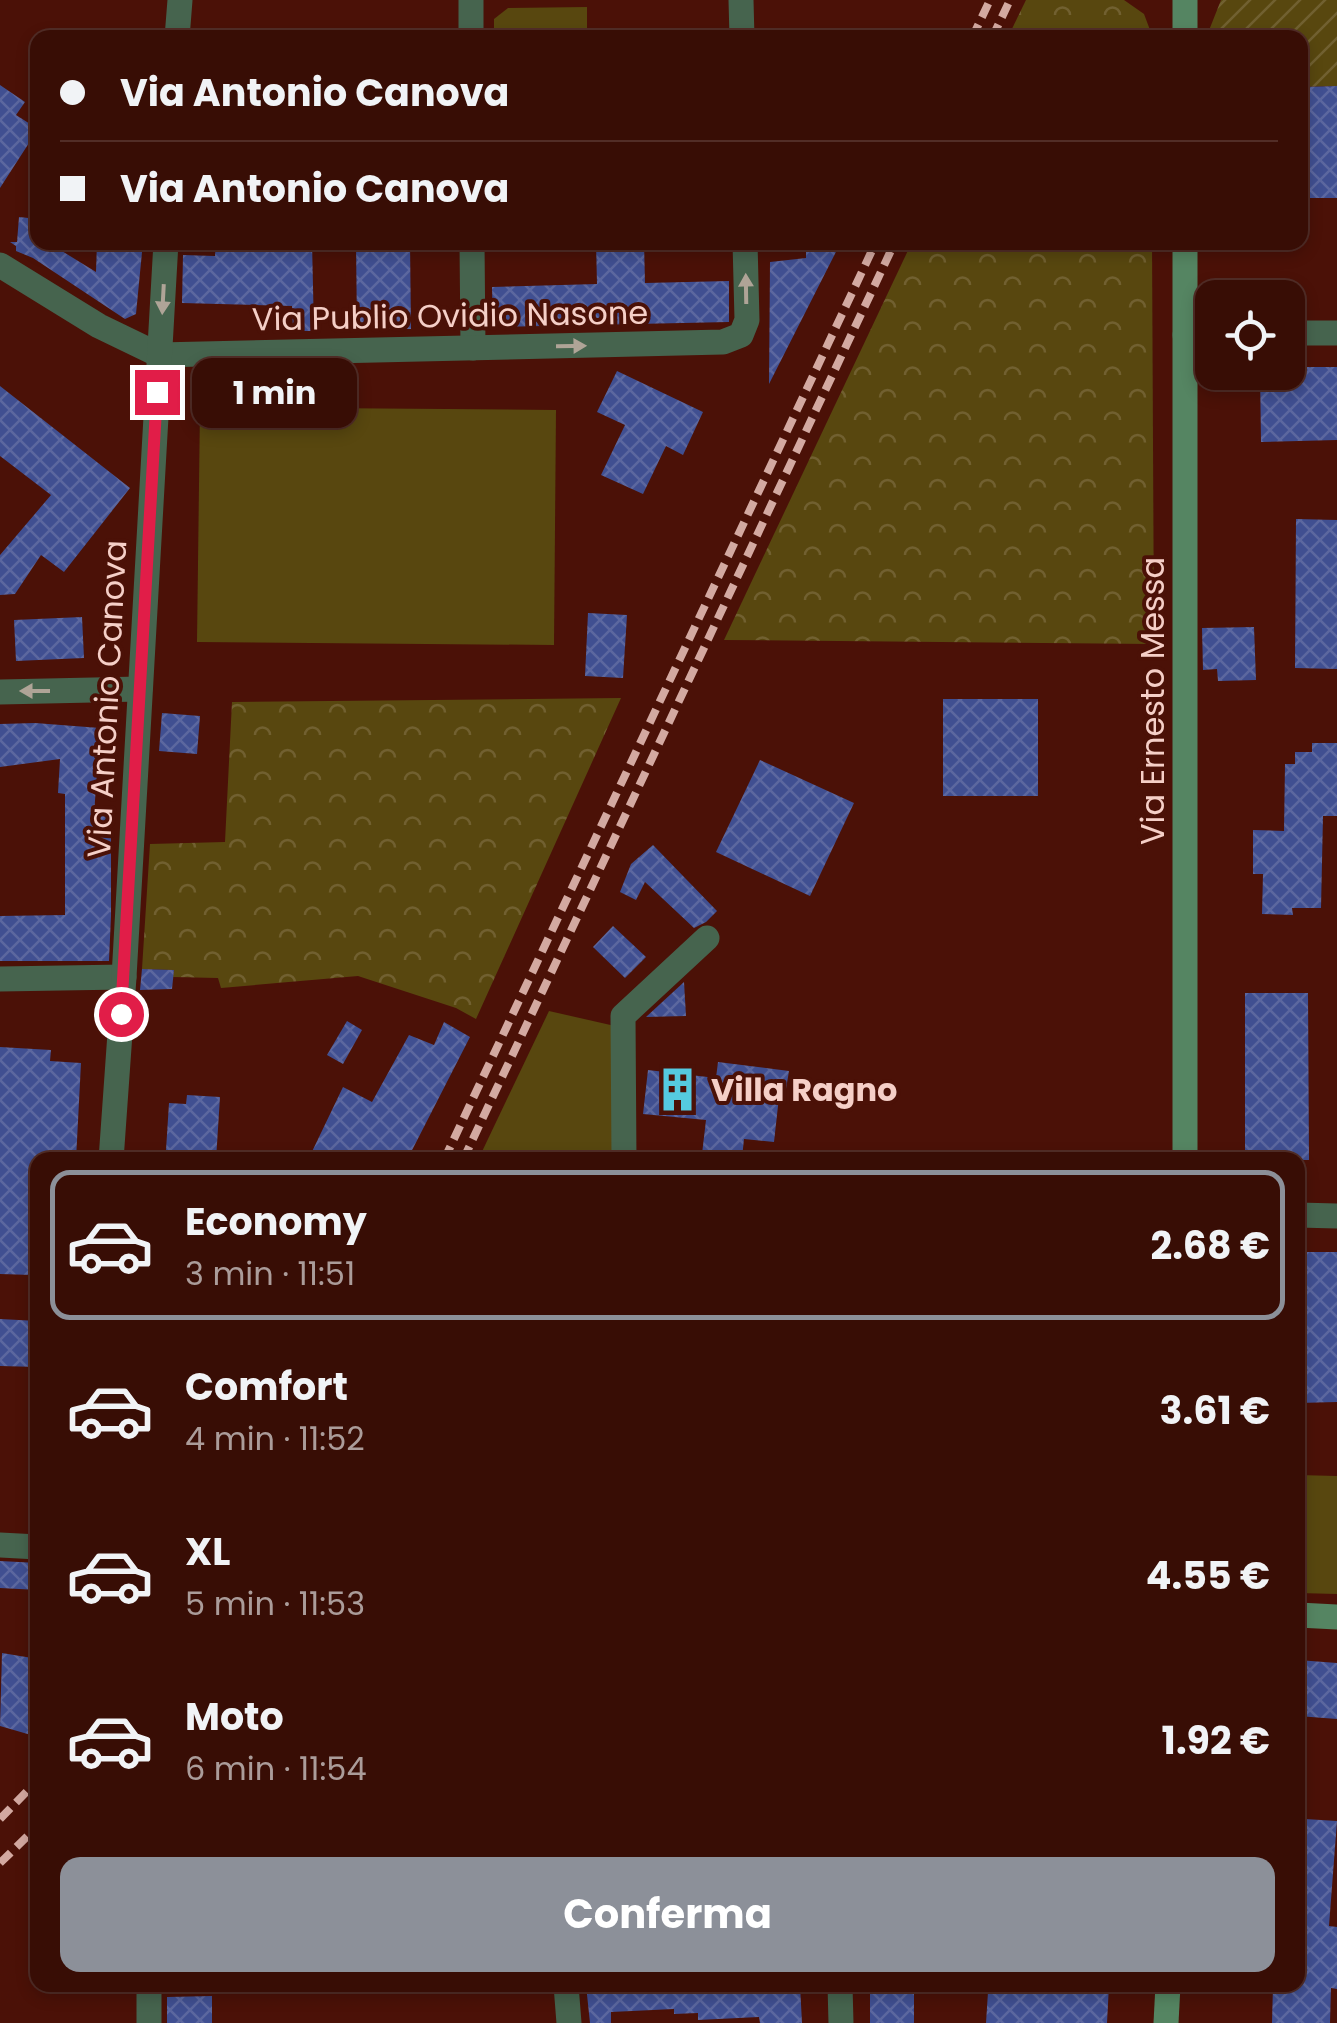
<!DOCTYPE html>
<html lang="it">
<head>
<meta charset="utf-8">
<style>
  body { margin:0; font-family:Poppins,sans-serif; background:#431b13; color:#f1f3f6; height:100vh; display:flex; flex-direction:column; font-size:38px; white-space:nowrap }
  * { box-sizing:border-box; margin:0 }
  p { font-size:32px; color:#ab9c9a }
  .icon { flex:none; width:55px; height:55px; fill:none; stroke:currentColor; stroke-width:2; stroke-linecap:round; stroke-linejoin:round }
  .map { position:relative; flex:1; overflow:hidden }
  .sheet { position:absolute; left:30px; top:1152px; width:1275px; height:840px; display:flex; flex-direction:column; background:#380d05; border-radius:20px; box-shadow:0 5px 15px #0003,0 0 0 2px #522d27 }
  .sheet>* { flex:none }
  .hud { position:absolute; left:30px; top:30px; width:1278px; height:220px; border-radius:20px; box-shadow:0 5px 15px #0003,0 0 0 2px #522d27; display:grid; align-content:center; height:220px; padding:0 30px; background:#380d05 }
  .buttons { position:absolute; left:1195px; top:280px; display:grid; gap:20px }
  .buttons a { display:grid; place-items:center; width:110px; height:110px; border-radius:20px; background:#380d05; box-shadow:0 5px 15px #0003,0 0 0 2px #522d27; font-size:50px }
  .end { position:absolute; width:45px; height:45px; margin:-22px; border:12px solid #e11d48; background:#fff; box-shadow:0 0 0 5px #fff }
  .from { border-radius:50% }
  .bubble { position:absolute; height:70px; border-radius:20px; background:#380d05; box-shadow:0 5px 15px #0003,0 0 0 2px #522d27; font-size:32px; font-weight:700; line-height:70px; text-align:center }
  .hud b { display:flex; align-items:center; gap:35px; height:95px; font-size:38px }
  .hud b+b { border-top:2px solid #522d27 }
  .hud i { width:25px; height:25px; background:#f1f3f6 }
  ul { padding:18px 0 0; list-style:none }
  li { display:flex; align-items:center; gap:30px; height:150px; margin:0 20px 15px; padding:0 10px; border:5px solid transparent; border-radius:20px }
  li div { flex:1 }
  li b { display:block; font-size:38px }
  li em { font-style:normal; font-weight:700 }
  li.on { border-color:#8c9099 }
  li>.icon { width:90px; height:90px; stroke-width:1.5 }
  .cta { display:flex; gap:20px; margin-top:auto; padding:20px 30px }
  .cta a { flex:1; height:115px; border-radius:20px; background:#8c9099; color:#fff; font-size:40px; font-weight:700; line-height:115px; text-align:center }
  .map>svg:first-child { display:block }
  .grass { fill:#58470f }
  .park { fill:url(#park-crowns) }
  .garden { fill:url(#garden-furrows) }
  .building { fill:url(#building-cross-hatch) }
  .lines { fill:none; stroke-linecap:round; stroke-linejoin:round }
  .street { stroke:#46644e; stroke-width:25 }
  .secondary { stroke:#558562; stroke-width:25 }
  .rail { stroke:#d3a9a1; stroke-width:8; stroke-dasharray:15 8; stroke-linecap:butt }
  .oneway { fill:#afa497 }
  .route { stroke:#e11d48; stroke-width:12 }
  .labels { text-anchor:middle; stroke-width:8; stroke-linejoin:round; paint-order:stroke }
  .street-label { font-size:32px; fill:#f5cfc7; stroke:#4b1107 }
  .poi-label { font-size:32px; font-weight:bold; fill:#f5cfc7; stroke:#4b1107; text-anchor:start }
</style>
</head>
<body>
<div class="map">
<svg width="1337" height="2023" viewBox="0 0 1337 2023">
  <defs>
    <pattern id="park-crowns" width="20" height="18" patternUnits="userSpaceOnUse" patternTransform="scale(2.5)"><rect width="20" height="18" fill="#58470f"/><path d="M2 6a3 3 0 1 1 6 0M12 15a3 3 0 1 1 6 0" fill="none" stroke="#716030"/></pattern>
    <pattern id="garden-furrows" width="10" height="10" patternUnits="userSpaceOnUse" patternTransform="scale(2.5)"><rect width="10" height="10" fill="#58470f"/><path d="M-1 1l2-2M0 10L10 0M9 11l2-2" fill="none" stroke="#716030"/></pattern>
    <pattern id="building-cross-hatch" width="8" height="8" patternUnits="userSpaceOnUse" patternTransform="scale(2.5)"><rect width="8" height="8" fill="#404f91"/><path d="M0 0l8 8M0 8l8-8" fill="none" stroke="#5c679f"/></pattern>
  </defs>
  <rect width="100%" height="100%" fill="#4b1107"/>
  <g class="grass">
    <path d="M587,7v30h-93v-18l14,-11z"/>
    <path d="M200,407l356,3 -2,235 -357,-3z"/>
    <path d="M549,1011l66,15 -2,134h-135z"/>
    <path d="M1298,1475l39,1v118l-39,-1z"/>
  </g>
  <g class="park">
    <path d="M1026,0h98l20,14 6,16 1,7h-143z"/>
    <path d="M912,242l240,1 2,401 -430,-4z"/>
    <path d="M621,698l-145,321 -20,-11 -98,-32 -137,12 -3,-10 -45,-1 1,-7 -32,-1 8,-125 75,-2 7,-140z"/>
  </g>
  <path class="garden" d="M1221,0h116v86l-37,1v-49h-94z"/>
  <g class="building">
    <path d="M0,85l25,17 -9,13 22,14 -38,59z"/>
    <path d="M1337,86v112h-37v-38h4l-1,-73z"/>
    <path d="M19,217l19,2v23h19v6l39,24 1,-30h46l-7,72 -11,5 -92,-61 -17,-7v-5l-6,-4h7z"/>
    <path d="M216,242h96l2,89h-21l-1,-25 -110,-3 1,-48 32,1z"/>
    <path d="M356,242h54l1,87h-54z"/>
    <path d="M596,242h48l1,41 84,-2v41l-236,5 -1,-40 105,-3z"/>
    <path d="M806,242h35l-72,142 1,-122 36,-4z"/>
    <path d="M1288,367h49v73l-76,2 -1,-70h28z"/>
    <path d="M617,371l86,41 -20,43 -17,-9 -23,48 -42,-19 24,-50 -28,-13z"/>
    <path d="M0,386l130,102 -66,84 -23,-17 -26,39 -15,1v-40l51,-60 -51,-39z"/>
    <path d="M1296,519l41,1v149l-42,-1z"/>
    <path d="M588,613l39,2 -4,63 -38,-2z"/>
    <path d="M82,617l2,41 -68,3 -2,-41z"/>
    <path d="M1254,627l2,53 -38,1 -1,-12 -14,1 -1,-42z"/>
    <rect x="943" y="699" width="95" height="97"/>
    <path d="M162,713l38,3 -3,38 -38,-3z"/>
    <path d="M35,723l65,5 -6,87h17v101l-2,45h-109v-45l65,-1v-121l-7,-1 2,-34 -60,8v-43z"/>
    <path d="M1312,743h25v73h-14l-2,92h-29l1,7 -31,-1 1,-40h-10v-44l31,1 1,-67h10v-12h17z"/>
    <path d="M760,760l94,43 -44,93 -94,-44z"/>
    <path d="M653,845l64,66 -11,11 -12,6 -49,-46 -9,18 -16,-8 11,-28z"/>
    <path d="M613,926l33,31 -21,21 -32,-31z"/>
    <path d="M142,969l32,1 -2,19 -32,1z"/>
    <path d="M684,982l2,34 -40,1z"/>
    <path d="M1245,993h63l1,167h-64z"/>
    <path d="M347,1021l15,9 -19,34 -16,-9z"/>
    <path d="M444,1022l26,15 -63,123h-99l35,-73 29,15 37,-67 25,10z"/>
    <path d="M0,1047l51,3 -1,11 31,2 -5,97h-38v54h-3l-3,61 -32,-1z"/>
    <path d="M718,1062l71,9 -3,18 -6,-1 -6,54 -30,-3 -2,19 -40,-4 4,-34 -63,-6 5,-44 68,8z"/>
    <path d="M187,1095l33,2 -4,63 -31,-2 1,-7 -20,-1 3,-47 17,1z"/>
    <path d="M1298,1252h39v150l-39,1z"/>
    <path d="M0,1319l38,2v46l-38,-1z"/>
    <path d="M0,1561l38,2v27l-38,-2z"/>
    <path d="M2,1653l36,6v69l-7,7 -31,-9z"/>
    <path d="M1298,1660l39,3v56l-39,-3z"/>
    <path d="M1305,1819l32,2 -8,105 8,1v62l-6,-1 -1,35h-58l1,-38h25v-102h2z"/>
    <path d="M586,1985h214l2,38h-42l-1,-6 -61,3v-7l-24,1v-5l-63,3v11h-21z"/>
    <rect x="870" y="1985" width="44" height="38"/>
    <path d="M1018,1985h91l-2,38h-121l2,-31 29,1z"/>
    <path d="M212,1996v27h-45v-26z"/>
  </g>
  <g class="lines">
    <g class="street">
      <path d="M471,0v38"/>
      <path d="M741,0l1,38"/>
      <path d="M177,38l3,-38"/>
      <path d="M472,242l1,106"/>
      <path d="M0,265l99,61 60,29 564,-13 18,-7 6,-15 -2,-78"/>
      <path d="M1288,333h49"/>
      <path d="M1185,335l27,-1"/>
      <path d="M0,692l140,-3"/>
      <path d="M0,979l124,-2"/>
      <path d="M111,1160l13,-183 42,-735"/>
      <path d="M624,1160l-1,-144 84,-78"/>
      <path d="M1298,1215l39,1"/>
      <path d="M0,1545l38,2"/>
      <path d="M149,1985v38"/>
      <path d="M566,1985l3,38"/>
      <path d="M840,1985l1,38"/>
    </g>
    <g class="secondary">
      <path d="M1185,0v38"/>
      <path d="M1185,242v918"/>
      <path d="M1298,1615l39,2"/>
      <path d="M1166,2023l2,-38"/>
    </g>
    <g class="rail">
      <path d="M972,38l18,-38"/>
      <path d="M992,38l18,-38"/>
      <path d="M444,1160l432,-918"/>
      <path d="M463,1160l432,-918"/>
      <path d="M0,1819l38,-39"/>
      <path d="M0,1863l38,-37"/>
    </g>
  </g>
  <defs><path id="oneway-solid" d="M-6-.8H1V-3.2L6.5 0L1 3.2V.8H-6Z" transform="scale(2.5)"/></defs>
  <g class="oneway">
    <use href="#oneway-solid" transform="translate(746 289) rotate(-91)"/>
    <use href="#oneway-solid" transform="translate(163 299) rotate(93)"/>
    <use href="#oneway-solid" transform="translate(571 346) rotate(-1)"/>
    <use href="#oneway-solid" transform="translate(35 691) rotate(180)"/>
  </g>
  <g class="lines">
    <path class="route" d="M121,1014l36,-622"/>
  </g>
  <defs>
    <symbol id="building-bare" viewBox="-9 -9 18 18"><path d="M-4-6H4V6H1V3H-1V6H-4ZM-2.5-4.3h1.7v1.8h-1.7ZM.8-4.3h1.7v1.8H.8ZM-2.5-1h1.7V.8h-1.7ZM.8-1h1.7V.8H.8Z" fill="#55cae0" stroke="#4b1107" stroke-width="2.5" paint-order="stroke"/></symbol>
  </defs>
  <g fill-rule="evenodd">
    <use href="#building-bare" x="646" y="1058" width="63" height="63"/>
  </g>
  <g class="labels">
    <g class="street-label">
      <text transform="translate(450 316) rotate(-1)" y="11">Via Publio Ovidio Nasone</text>
      <text transform="translate(107 699) rotate(-87)" y="11">Via Antonio Canova</text>
      <text transform="translate(1153 701) rotate(-90)" y="11">Via Ernesto Messa</text>
    </g>
    <g class="poi-label">
      <text x="711" y="1101">Villa Ragno</text>
    </g>
  </g>
</svg>
<div class="buttons">
<a><svg class="icon" aria-label="locate" viewBox="0 0 24 24"><circle cx="12" cy="12" r="6"/><path d="M12 2v4M12 18v4M2 12h4M18 12h4"/></svg></a>
</div>
<i class="end from" style="left:121px;top:1014px"></i>
<i class="end" style="left:157px;top:392px"></i>
<div class="bubble" style="left:192px;top:358px;width:165px">1 min</div>
<div class="hud">
<b><i class="from"></i>Via Antonio Canova</b>
<b><i></i>Via Antonio Canova</b>
</div>
<section class="sheet">
<ul>
<li class="on"><svg class="icon" aria-label="car" viewBox="0 0 24 24"><path d="M5 17H2v-5l4-1 3-4h7l3 4 3 1v5h-3M9 17h6M6 11h13"/><circle cx="7" cy="17" r="2"/><circle cx="17" cy="17" r="2"/></svg><div><b>Economy</b><p>3 min · 11:51</p></div><em>2.68 €</em></li>
<li><svg class="icon" aria-label="car" viewBox="0 0 24 24"><path d="M5 17H2v-5l4-1 3-4h7l3 4 3 1v5h-3M9 17h6M6 11h13"/><circle cx="7" cy="17" r="2"/><circle cx="17" cy="17" r="2"/></svg><div><b>Comfort</b><p>4 min · 11:52</p></div><em>3.61 €</em></li>
<li><svg class="icon" aria-label="car" viewBox="0 0 24 24"><path d="M5 17H2v-5l4-1 3-4h7l3 4 3 1v5h-3M9 17h6M6 11h13"/><circle cx="7" cy="17" r="2"/><circle cx="17" cy="17" r="2"/></svg><div><b>XL</b><p>5 min · 11:53</p></div><em>4.55 €</em></li>
<li><svg class="icon" aria-label="car" viewBox="0 0 24 24"><path d="M5 17H2v-5l4-1 3-4h7l3 4 3 1v5h-3M9 17h6M6 11h13"/><circle cx="7" cy="17" r="2"/><circle cx="17" cy="17" r="2"/></svg><div><b>Moto</b><p>6 min · 11:54</p></div><em>1.92 €</em></li>
</ul>
<div class="cta"><a>Conferma</a></div>
</section>
</div>
</body>
</html>
